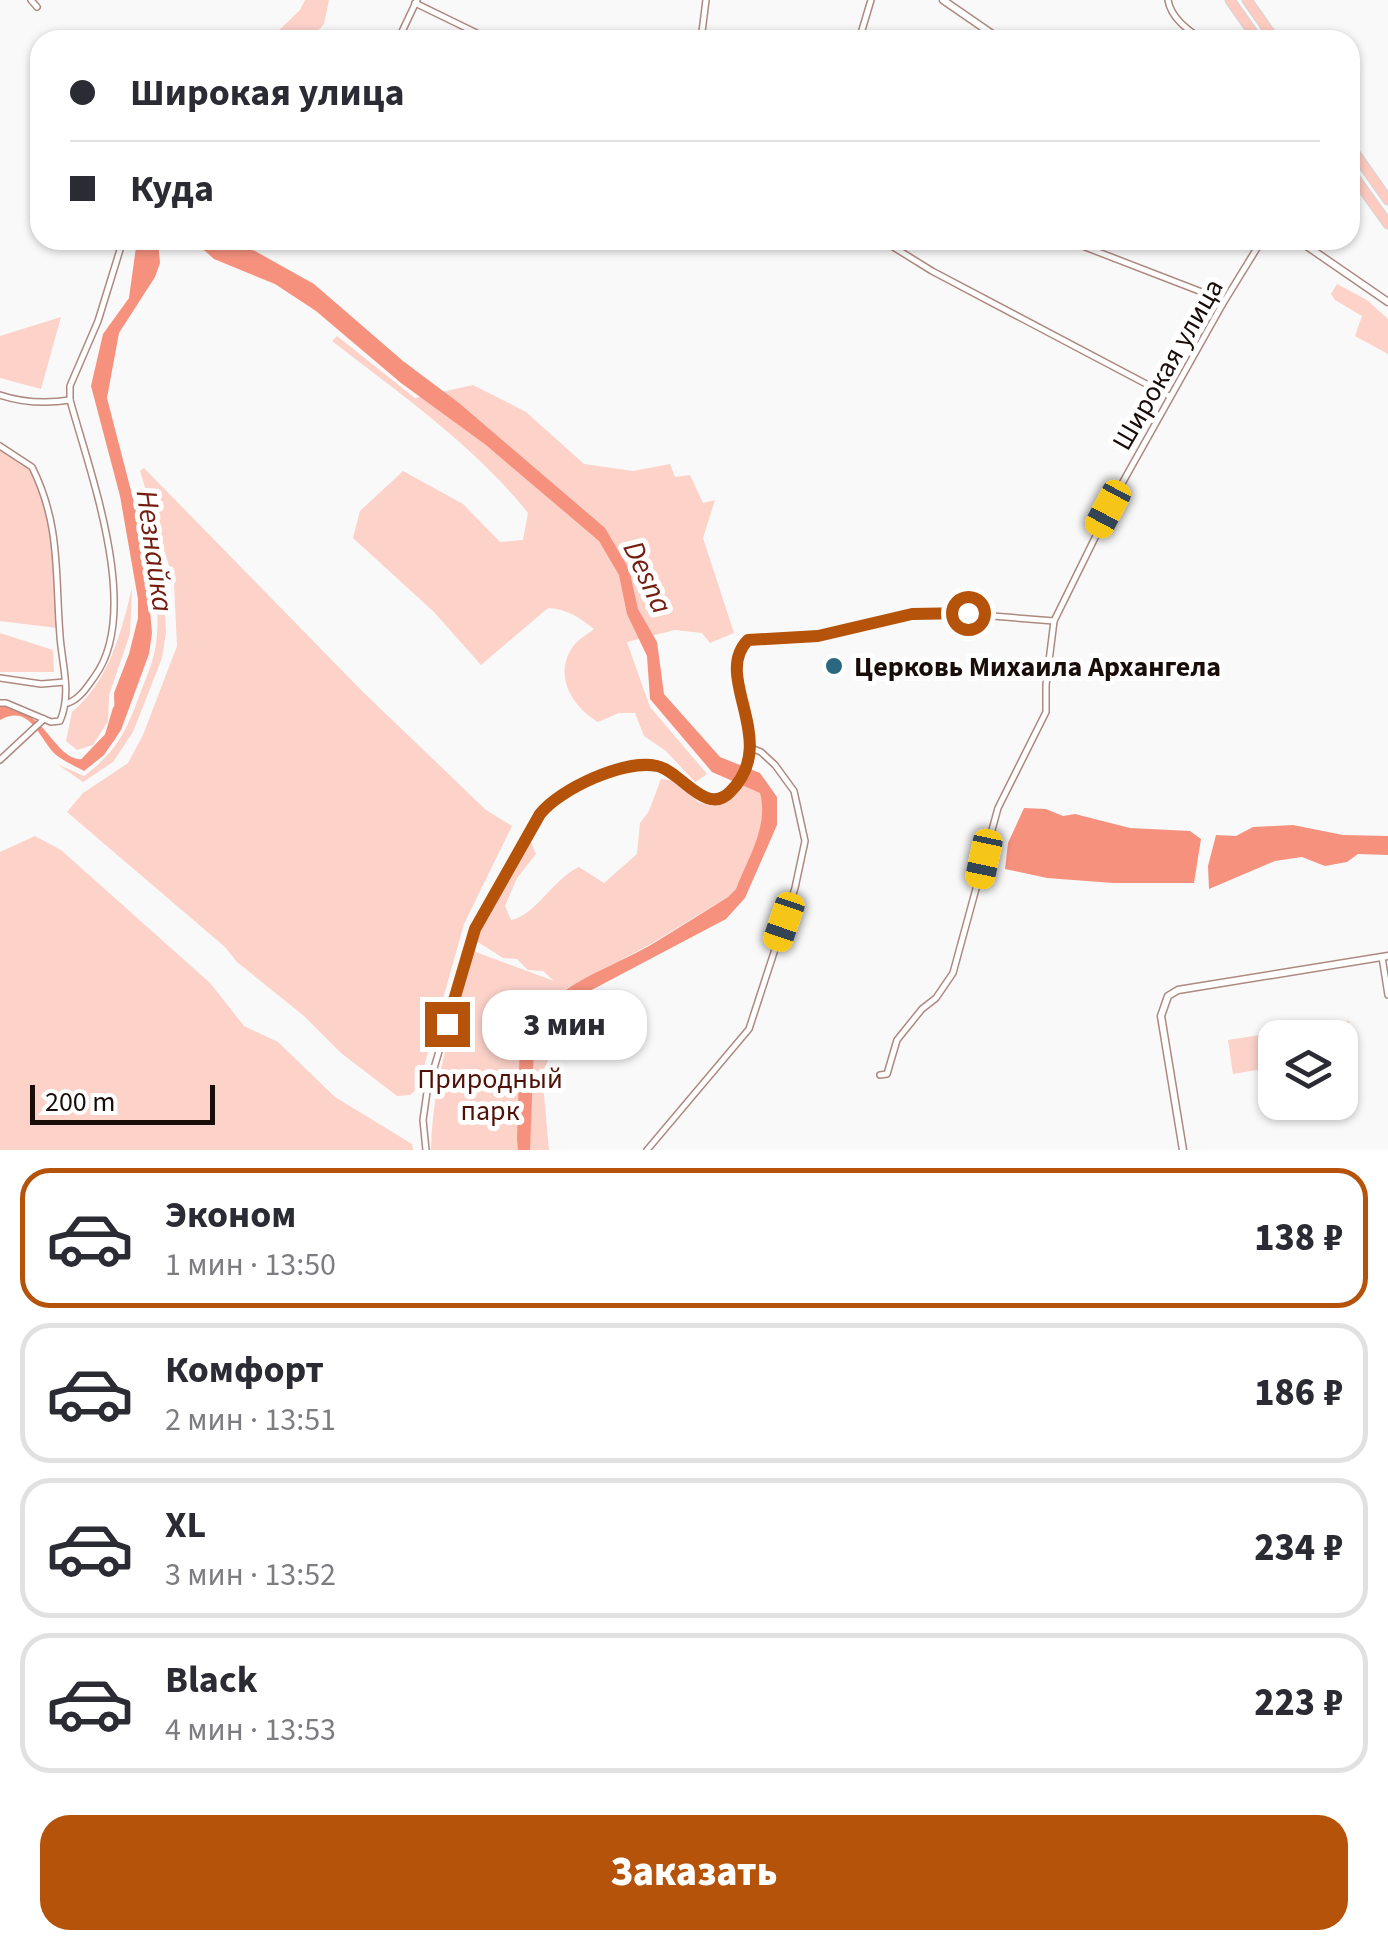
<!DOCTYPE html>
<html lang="ru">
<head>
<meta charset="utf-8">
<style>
  body { margin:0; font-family:"Source Sans 3",sans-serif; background:#f2f2f3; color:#2b2b33; height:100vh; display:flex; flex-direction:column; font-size:38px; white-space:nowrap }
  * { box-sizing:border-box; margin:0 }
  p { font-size:32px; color:#7c7c81 }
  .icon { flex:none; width:55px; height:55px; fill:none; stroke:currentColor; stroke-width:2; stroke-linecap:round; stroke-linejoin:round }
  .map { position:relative; height:1150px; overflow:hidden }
  .drawer { display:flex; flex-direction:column; background:#fff; flex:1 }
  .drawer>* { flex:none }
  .top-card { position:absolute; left:30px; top:30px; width:1330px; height:220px; border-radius:30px; box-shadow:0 2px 8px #0004; display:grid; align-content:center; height:220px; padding:0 40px; background:#fff }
  .buttons { position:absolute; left:1258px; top:1020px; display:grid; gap:20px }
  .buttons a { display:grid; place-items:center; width:100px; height:100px; border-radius:20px; background:#fff; box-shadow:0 2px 8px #0004; font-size:50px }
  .scale { position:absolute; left:30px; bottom:25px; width:185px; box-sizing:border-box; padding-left:10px; border:5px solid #190d0a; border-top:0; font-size:28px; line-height:35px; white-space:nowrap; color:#190d0a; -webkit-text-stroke:8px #fff; paint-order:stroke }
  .end { position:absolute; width:45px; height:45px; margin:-22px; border:12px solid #b45309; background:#fff; box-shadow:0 0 0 5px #fff }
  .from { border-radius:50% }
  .bubble { position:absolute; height:70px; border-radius:30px; background:#fff; box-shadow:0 2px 8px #0004; font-size:32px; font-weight:800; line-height:70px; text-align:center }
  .car { position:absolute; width:30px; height:60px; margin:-30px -15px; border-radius:12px; box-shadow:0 0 8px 2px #0007; background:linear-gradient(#f5c518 24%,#345 0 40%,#f5c518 0 76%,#345 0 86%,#f5c518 0) }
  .top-card b { display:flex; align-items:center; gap:35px; height:95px; font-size:38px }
  .top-card b+b { border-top:2px solid #e1e1e2 }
  .top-card i { width:25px; height:25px; background:#2b2b33 }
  ul { padding:18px 0 0; list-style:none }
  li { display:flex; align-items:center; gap:30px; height:140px; margin:0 20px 15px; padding:0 20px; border:5px solid #e1e1e2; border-radius:30px }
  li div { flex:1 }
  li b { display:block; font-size:38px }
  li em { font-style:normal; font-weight:800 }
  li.selected { border-color:#b45309 }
  li>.icon { width:90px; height:90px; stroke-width:1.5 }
  .cta { display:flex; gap:20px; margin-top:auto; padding:20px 40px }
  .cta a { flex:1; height:115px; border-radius:30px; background:#b45309; color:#fff; font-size:40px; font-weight:800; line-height:115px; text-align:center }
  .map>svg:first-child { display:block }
  .green { fill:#fcd2c9 }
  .water { fill:#f6917e }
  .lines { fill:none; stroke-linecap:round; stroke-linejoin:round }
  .river { stroke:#f6917e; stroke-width:11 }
  .minor-casing { stroke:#ad8981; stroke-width:8 }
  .tertiary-casing { stroke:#ad8981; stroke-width:9 }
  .trunk-casing { stroke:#d6d3d3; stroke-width:11 }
  .minor { stroke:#fff; stroke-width:5 }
  .tertiary { stroke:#fff; stroke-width:6 }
  .trunk { stroke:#fecbc0; stroke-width:9 }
  .route { stroke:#b45309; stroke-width:12 }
  .poi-dot { fill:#2b677f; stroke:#fff; stroke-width:4 }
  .labels { text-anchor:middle; stroke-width:10; stroke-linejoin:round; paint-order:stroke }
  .street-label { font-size:28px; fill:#190d0a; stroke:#fff }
  .poi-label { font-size:28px; font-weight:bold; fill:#190d0a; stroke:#fff; text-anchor:start }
  .park-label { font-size:28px; fill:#4f1108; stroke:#fff }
  .water-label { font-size:30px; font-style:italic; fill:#741c0e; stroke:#fff }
</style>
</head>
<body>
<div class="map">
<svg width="1388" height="1150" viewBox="0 0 1388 1150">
  <rect width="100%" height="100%" fill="#f9f9f9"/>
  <g class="green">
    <path d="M305,0h24l-5,24 -14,16h-41l31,-30z"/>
    <path d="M1337,284l30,16 21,19v35l-33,-18 7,-20 -27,-16 -4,-6z"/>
    <path d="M61,317l-20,72 -41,-11v-42z"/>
    <path d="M337,336l78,62 58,-13 53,27 58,52 49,7 37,-7 5,13 15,-2 13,28 12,-3 -12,38 31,95 -24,10 -8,-10 -27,-3 -48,12 23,65 57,67 -12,8 -29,-31 -22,-15 -9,-23h-16l-21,9c-26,-16 -46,-47 -24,-77 5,-6 14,-11 20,-16 -14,-11 -26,-20 -46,-21l-67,57 -47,-53 -81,-74 7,-27 43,-40 60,33 37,38 23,-2 5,-27c-54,-68 -128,-119 -196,-172z"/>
    <path d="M0,449l29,18 24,57 7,42 -3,62 -57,-7z"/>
    <path d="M144,468l219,224 123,118 26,16 -48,98 -46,164 -8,7 -13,1 -56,-43 -37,-37 -67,-54 -12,-15 -158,-135 16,-19 45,-30 15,-28 34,-89 -3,-64 -34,-111z"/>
    <path d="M135,489l26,61 5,82 -4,26 -29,74 -20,30 -30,20 -26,-18 27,12c33,-25 42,-44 56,-82 5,-14 12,-29 15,-44 9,-46 -8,-116 -20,-161z"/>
    <path d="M132,588l-2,46 -21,61 -1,26 -15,24 -16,5 -11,-9 6,-29c37,-31 49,-79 60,-124z"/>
    <path d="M0,633l53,17 1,22h-54z"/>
    <path d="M661,779l16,2 21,21 14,4 15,-4 16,-17 17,7c10,34 -12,66 -24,97l-8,8 -79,48 -87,46 24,32 -33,27 -11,23 7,77h-118c1,-69 24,-133 42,-199l81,30 -11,-10 -15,-1 -11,-11 -14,-1 -25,-16v-6l52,-96 6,14 -19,24 -12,28 6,14c25,-5 43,-42 68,-53l25,16 33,-29 3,-31 9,-12z"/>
    <path d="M35,836l26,14 149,133 34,43 34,16 57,55 77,47 1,6h-413v-298z"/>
    <path d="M1349,1021l6,33 -15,3v-19h-65v29l-42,7 -5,-34z"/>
  </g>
  <g class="water">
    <path d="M137,240h21l2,23 -5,14 -36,56 -12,65 37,143 8,92 -3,21 -28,76 -17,25 -20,16c-9,-5 -21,-10 -29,-17 -16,-16 -25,-51 -55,-34v-14c46,4 52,48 78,53 5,1 10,-2 16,-2l16,-18 5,-17 -1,-29 15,-39 9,-36v-19l-18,-103 -29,-110 12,-52 26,-36z"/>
    <path d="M179,240h45l31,11 59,33 89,77 56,42 146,125 24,41 9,40 19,33 7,52 56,63 40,16 17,24v28l-32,73 -19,21 -161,85 -22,19 -9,21 -4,106h-12l-1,-11 3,-100c26,-51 82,-67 129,-93 27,-16 53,-33 79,-49l8,-8c12,-31 33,-63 24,-96l-48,-21 -62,-73 -3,-43 -20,-42 -8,-39 -20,-34 -113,-96 -85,-62 -85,-72 -41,-27 -61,-25 -9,-8z"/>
    <path d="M1024,808l22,1 17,7 12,-2 55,14 60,3 11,8 -7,44h-81l-66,-5 -42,-9 3,-26z"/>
    <path d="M1293,825l50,10 45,1v19l-30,-1 -11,8 -22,4 -23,-9 -27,4 -66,28 -1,-23 8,-31 20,1 17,-9z"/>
  </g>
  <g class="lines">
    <path class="river" d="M87,761l23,-24 8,-27"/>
    <defs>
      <g id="minor">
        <path d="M31,0l6,7"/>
        <path d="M1168,0c3,18 20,30 34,40"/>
        <path d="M415,3l76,37"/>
        <path d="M398,40l19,-40"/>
        <path d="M701,40l5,-40"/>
        <path d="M859,40l12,-40"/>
        <path d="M882,240l50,31 237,125"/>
        <path d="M1067,240l140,54 15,11"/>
        <path d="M0,395c24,8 45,9 70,5"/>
        <path d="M0,446l32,21c29,58 23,107 28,169 2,29 12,57 0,85l-9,1 -45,-19h-6"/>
        <path d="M0,678l41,6 24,-2"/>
        <path d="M68,703c12,-4 19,-16 27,-27 47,-65 -5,-203 -25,-276v-14l28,-65 25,-81"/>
        <path d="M0,760l44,-41"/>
        <path d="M1382,957l6,38"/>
        <path d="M880,1075l7,-1 10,-34 25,-31 14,-11 17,-25 45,-165 48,-96v-27l8,-64"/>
        <path d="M426,1150l-3,-30 4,-28 48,-163 64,-115c21,-25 85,-55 118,-48 24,5 49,50 73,26 53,-51 -18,-114 17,-152l71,-4 94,-22 30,-2 112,9 66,-134 102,-182 40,-65"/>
        <path d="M647,1150l102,-121 46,-141 10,-47 -11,-50 -19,-26 -14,-13 -10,-4"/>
      </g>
      <g id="tertiary">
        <path d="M943,0l58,40"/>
        <path d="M1298,240l90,62"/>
        <path d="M1183,1150l-22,-134 7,-20 10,-6 210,-34"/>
      </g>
      <g id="trunk">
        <path d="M1230,0l28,40"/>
        <path d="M1247,0l28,40"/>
        <path d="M1350,146l38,54"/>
        <path d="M1350,171l38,53"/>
      </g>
    </defs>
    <use href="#minor" class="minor-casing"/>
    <use href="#tertiary" class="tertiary-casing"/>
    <use href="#trunk" class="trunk-casing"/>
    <use href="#minor" class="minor"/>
    <use href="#tertiary" class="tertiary"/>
    <use href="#trunk" class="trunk"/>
  </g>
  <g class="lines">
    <path class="route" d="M447,1024l28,-95 65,-115c20,-25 84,-55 117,-48 24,5 49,51 73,26 52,-51 -19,-115 18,-152l70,-4 94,-22 56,-1"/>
  </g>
  <circle class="poi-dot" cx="834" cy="666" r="10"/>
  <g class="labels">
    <g class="street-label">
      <text transform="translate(1167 364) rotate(-60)" y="10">Широкая улица</text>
    </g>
    <g class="poi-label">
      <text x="854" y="676">Церковь Михаила Архангела</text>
    </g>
    <g class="park-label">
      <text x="490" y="1088">Природный<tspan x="490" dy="32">парк</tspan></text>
    </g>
    <g class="water-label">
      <text transform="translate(155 551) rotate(82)" y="10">Незнайка</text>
      <text transform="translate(648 577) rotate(65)" y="10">Desna</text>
    </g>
  </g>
</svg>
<div class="buttons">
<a><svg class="icon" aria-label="layers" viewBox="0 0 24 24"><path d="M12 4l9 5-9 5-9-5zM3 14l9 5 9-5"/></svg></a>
</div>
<div class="scale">200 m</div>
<i class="end from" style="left:968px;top:613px"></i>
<i class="end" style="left:447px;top:1024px"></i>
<div class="bubble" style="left:482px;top:990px;width:165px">3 мин</div>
<i class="car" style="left:1108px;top:509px;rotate:208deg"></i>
<i class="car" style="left:984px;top:859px;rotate:192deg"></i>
<i class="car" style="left:784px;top:922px;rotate:199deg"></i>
<div class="top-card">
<b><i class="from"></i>Широкая улица</b>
<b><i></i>Куда</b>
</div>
</div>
<section class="drawer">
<ul>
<li class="selected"><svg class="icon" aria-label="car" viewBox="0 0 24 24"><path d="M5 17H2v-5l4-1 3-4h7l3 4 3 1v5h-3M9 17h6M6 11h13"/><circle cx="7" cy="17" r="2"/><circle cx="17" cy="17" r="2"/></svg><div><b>Эконом</b><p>1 мин · 13:50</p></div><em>138 ₽</em></li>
<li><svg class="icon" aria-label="car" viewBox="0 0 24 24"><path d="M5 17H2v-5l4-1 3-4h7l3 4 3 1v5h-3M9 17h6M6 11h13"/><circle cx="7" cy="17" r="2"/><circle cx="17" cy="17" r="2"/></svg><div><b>Комфорт</b><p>2 мин · 13:51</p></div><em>186 ₽</em></li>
<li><svg class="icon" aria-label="car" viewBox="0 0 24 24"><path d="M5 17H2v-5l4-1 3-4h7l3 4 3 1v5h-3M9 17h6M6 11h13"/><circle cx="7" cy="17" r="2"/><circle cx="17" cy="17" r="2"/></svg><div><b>XL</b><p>3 мин · 13:52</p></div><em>234 ₽</em></li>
<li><svg class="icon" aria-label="car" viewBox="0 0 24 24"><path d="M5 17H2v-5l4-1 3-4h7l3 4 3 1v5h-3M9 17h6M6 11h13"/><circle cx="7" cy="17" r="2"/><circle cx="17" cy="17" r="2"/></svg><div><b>Black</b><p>4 мин · 13:53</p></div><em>223 ₽</em></li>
</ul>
<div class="cta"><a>Заказать</a></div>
</section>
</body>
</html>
